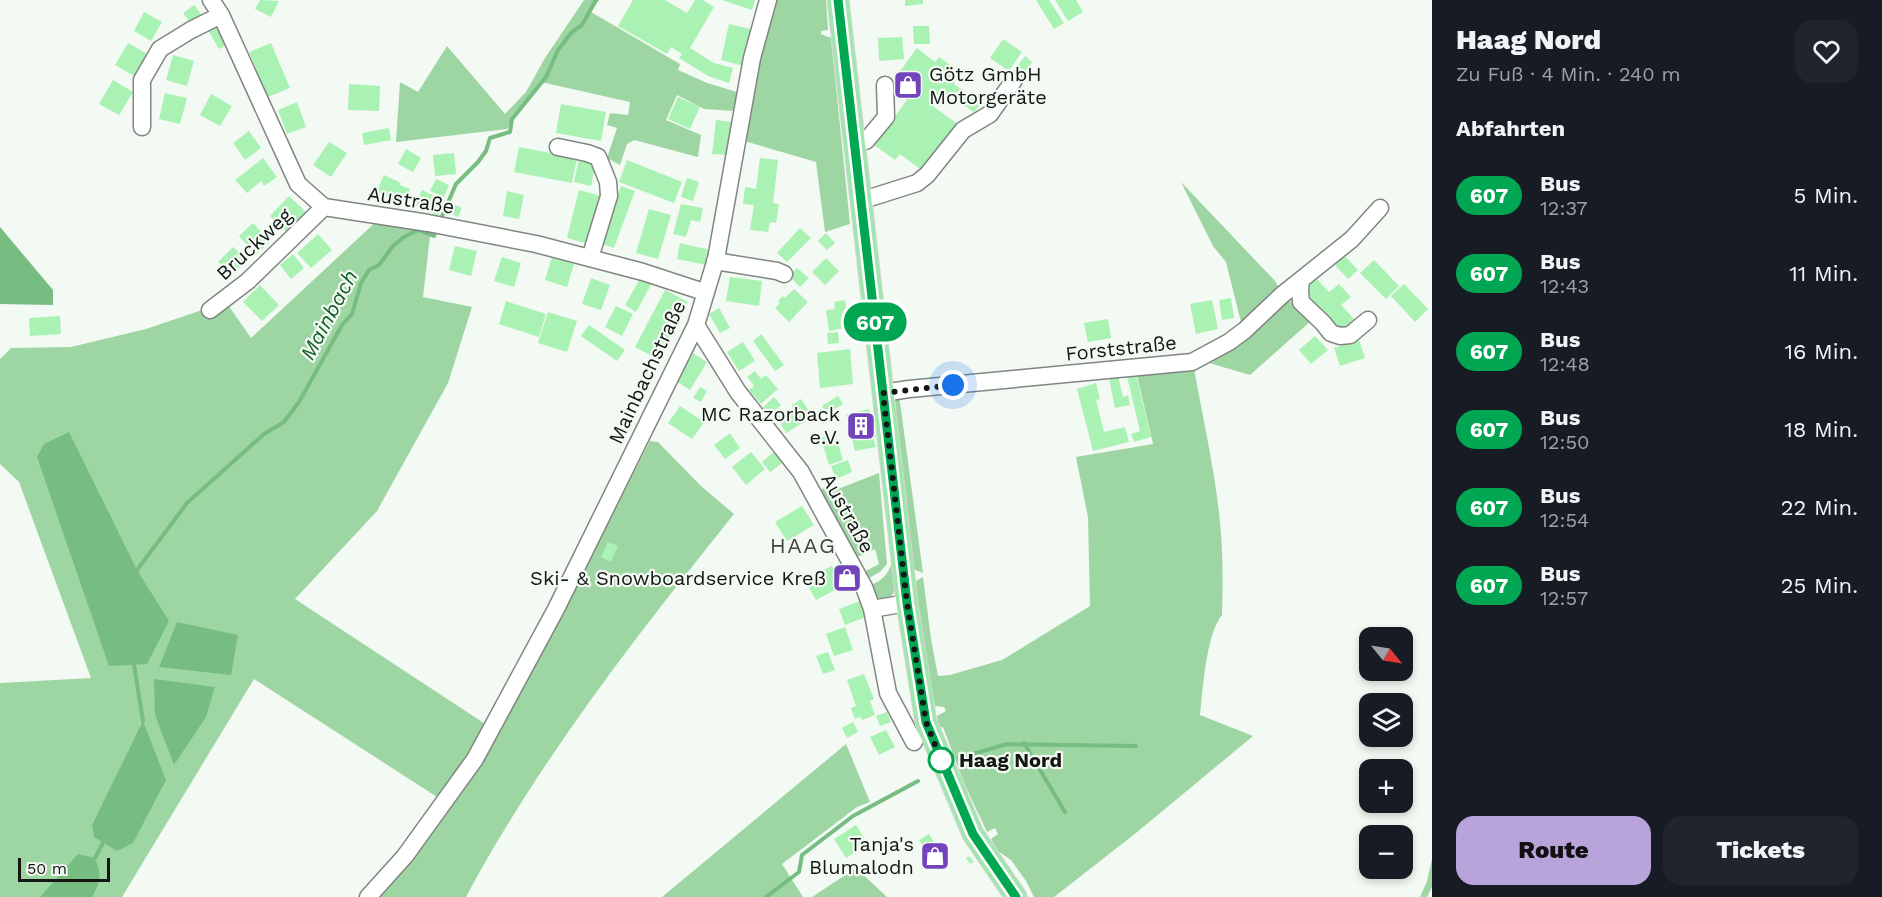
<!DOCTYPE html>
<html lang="de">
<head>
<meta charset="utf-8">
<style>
	:root { --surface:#171b24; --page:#20242c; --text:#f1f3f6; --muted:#9ea1a6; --accent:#b8a4db }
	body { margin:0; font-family:"Work Sans",sans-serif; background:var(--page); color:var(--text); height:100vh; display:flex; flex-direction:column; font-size:22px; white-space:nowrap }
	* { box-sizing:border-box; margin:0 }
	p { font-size:20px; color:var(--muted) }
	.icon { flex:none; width:33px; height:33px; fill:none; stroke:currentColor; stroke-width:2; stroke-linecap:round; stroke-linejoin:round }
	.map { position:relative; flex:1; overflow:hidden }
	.drawer { display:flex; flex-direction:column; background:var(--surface); width:450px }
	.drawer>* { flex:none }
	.badge { padding:0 12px; border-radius:20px; font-size:21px; line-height:39px }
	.needle { width:39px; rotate:120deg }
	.fabs { position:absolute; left:1359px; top:627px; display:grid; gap:12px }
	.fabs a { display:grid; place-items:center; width:54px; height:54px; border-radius:12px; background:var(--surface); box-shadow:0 3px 9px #0003; font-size:30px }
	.scale { position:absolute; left:18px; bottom:15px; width:92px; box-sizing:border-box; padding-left:6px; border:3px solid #141614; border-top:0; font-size:16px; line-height:21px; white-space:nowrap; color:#141614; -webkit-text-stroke:4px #f3f9f3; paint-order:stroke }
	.you { position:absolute; width:30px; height:30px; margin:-15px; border:4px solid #fff; border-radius:50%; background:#1a73e8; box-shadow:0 0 0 9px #1a73e833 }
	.map>.badge { position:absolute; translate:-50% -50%; box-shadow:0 0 0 3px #fff }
	h2 { padding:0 24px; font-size:22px; line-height:54px }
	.round { display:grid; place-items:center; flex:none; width:63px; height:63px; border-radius:18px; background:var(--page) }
	.headline { display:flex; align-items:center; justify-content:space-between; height:102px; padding:0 24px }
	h1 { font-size:28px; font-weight:800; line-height:45px }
	.action { display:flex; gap:12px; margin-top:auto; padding:12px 24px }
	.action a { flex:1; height:69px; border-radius:18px; background:var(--accent); color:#111; font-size:24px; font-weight:800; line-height:69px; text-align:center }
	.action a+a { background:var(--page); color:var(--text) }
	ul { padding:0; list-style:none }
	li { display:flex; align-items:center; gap:18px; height:78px; padding:0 24px }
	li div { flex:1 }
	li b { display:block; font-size:22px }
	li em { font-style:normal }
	li .badge { min-width:66px; font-weight:700; text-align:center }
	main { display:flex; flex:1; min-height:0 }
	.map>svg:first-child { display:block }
</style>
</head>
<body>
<main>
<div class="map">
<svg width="1432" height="897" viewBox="0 0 1432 897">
	<rect width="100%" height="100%" fill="#f3f9f3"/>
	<path fill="#9dd6a3" d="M584 0H599L591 12 680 64 678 70 707 83 737 92 734 111 704 109 677 95 666 120 701 135 698 157 634 140 627 144 620 165 607 158 617 128 607 125 610 113 628 115 630 102 541 82 507 129 396 142 400 82 418 92 447 46 505 114 526 92 545 58Z
		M774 0H826L828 30 821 31V34L831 38 850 224 825 232 816 162 741 140 750 94Z
		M1181 182 1275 281 1283 295 1312 320 1250 375 1209 363 1206 359 1244 334 1226 262 1213 246Z
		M379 219 431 228 423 297 472 307 448 383 377 511 295 599 496 731 541 655 650 441 658 442 701 486 734 514C637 635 540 759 466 897H371L448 804 254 679 122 897H0V683L91 678 19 482 0 464V359L11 348 71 347 146 329 226 302 251 338Z
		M1194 368C1203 419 1215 471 1220 522 1223 553 1223 584 1222 615 1206 634 1203 689 1200 715L1253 736 1136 833 1054 897H1034L1026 881 1011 860 998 851 991 839 998 834 995 828 987 832 964 783 943 727 939 728 937 716 946 711 944 707 935 706 921 634 914 582 923 577 931 639 938 676 950 675 1002 660 1090 606 1088 517 1076 457 1153 444 1136 371Z
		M894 392 899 395 923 573 913 569 893 413 896 406Z
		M879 473 887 564 880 572 865 580 862 573 879 564 875 549 855 558 817 491 827 487 833 491Z
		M892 563C894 577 902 606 876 597L871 585C883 580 887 575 892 563Z
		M846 744 870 802 857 807 782 864 803 897H662Z
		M1432 859V887L1427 897H1420L1427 881Z
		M856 868 887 897H812Z"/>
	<path fill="#77bd81" d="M0 227 53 290V305L0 304Z
		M69 432 137 570 169 621 147 664 109 666 37 457 44 444Z
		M177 622 238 635 231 675 159 667Z
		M154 679 215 687 206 717 174 765 155 715Z
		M143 721 166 780 133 843 117 851 94 837 92 825Z
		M78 854 95 858C102 876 101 880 92 897H40Z"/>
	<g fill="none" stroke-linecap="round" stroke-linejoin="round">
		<path stroke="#77bd81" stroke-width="4" d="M440 221 456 184 478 162 486 151 490 138 510 132 512 119 546 77 558 50 572 32 582 25 596 0
			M137 570 187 503 264 434 284 422 299 402 342 325 352 314 361 283 369 270 379 265 393 246 404 237 418 230 434 236 437 228
			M134 665 143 721
			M1024 743 1065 812
			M959 758 1007 744 1136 746
			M95 858 103 843
			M766 897 799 872 802 855 853 816 918 781"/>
	</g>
	<path fill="#aaf2b3" d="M260 0 279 1 271 17 255 9Z
		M633 0H665L687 13 695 0H703L714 7 690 48 714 63 733 68 729 83 708 76 679 58 682 54 671 47 667 54 618 26Z
		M722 0H755L752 10Z
		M905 0H923V4L905 6Z
		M1036 0H1049L1064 23 1054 29Z
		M1055 0H1076L1083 12 1068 21Z
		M194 5 203 17 192 25 183 13Z
		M144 12 162 22 151 41 134 31Z
		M218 24 229 44 219 49 208 30Z
		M729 24 751 29 743 66 721 60Z
		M913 26H929L930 44H914Z
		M902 37 904 59 879 61 878 38Z
		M1003 39 1022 52 1009 71 990 58Z
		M128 43 147 54 134 76 115 65Z
		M271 43 290 88 268 97 249 52Z
		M917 48 935 62 939 57 957 70 951 78 955 82 954 84 981 103 974 112 947 93 946 95 944 93 934 107 959 125 924 172 900 154 895 160 874 145 907 100 895 92 898 74Z
		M173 55 194 61 187 86 166 80Z
		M1025 56 1032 62 1023 75 1015 69Z
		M113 80 133 92 119 115 99 104Z
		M349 84 380 86 379 111 348 110Z
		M165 93 187 98 180 124 159 119Z
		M211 94 232 106 220 126 200 115Z
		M678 97 700 107 690 129 668 119Z
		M297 102 306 127 287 134 278 110Z
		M561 104 606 112 601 141 556 133Z
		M716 120 731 122 728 155 712 154Z
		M389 128 391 140 364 145 362 133Z
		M249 131 261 148 245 160 233 143Z
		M329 142 347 153 331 177 313 165Z
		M519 147 577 158 572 183 514 172Z
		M406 149 421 158 413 172 398 164Z
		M454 153 456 174 435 176 433 155Z
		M263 158 277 177 264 186 261 181 247 193 235 180Z
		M579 158 596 161 591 186 574 182Z
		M760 158 778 160 773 203 779 204 776 223 770 222 768 232 750 230 754 205 743 204 745 187 756 189Z
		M627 160 682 182 674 203 619 182Z
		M384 175 401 183 400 185 410 189 405 202 394 197 393 200 376 193Z
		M687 178 699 182 693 201 681 197Z
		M436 179 449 185 444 197 430 191Z
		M621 186 635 191 614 248 600 243Z
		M422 190 445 201 438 216 415 205Z
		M579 190 601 196 589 244 567 238Z
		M507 191 524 195 519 219 503 216Z
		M289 196 306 212 287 232 270 216Z
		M451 203 462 208 458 217 447 212Z
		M681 204 703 208 700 222 691 220 686 237 673 234Z
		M649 209 671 215 658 259 636 253Z
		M253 223 270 242 256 255 239 236Z
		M800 228 811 238 787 262 777 253Z
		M826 233 835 243 827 250 818 241Z
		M318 234 332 250 311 268 297 253Z
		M680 243 710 250 707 265 677 259Z
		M455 246 477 251 471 276 449 270Z
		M233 247 247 260 231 276 218 262Z
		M293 254 304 268 291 279 280 265Z
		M1343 254 1358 270 1348 279 1334 264Z
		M502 257 521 263 514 287 494 281Z
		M552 257 574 264 567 287 545 280Z
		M826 258 839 271 825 285 812 272Z
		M1374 260 1399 286 1386 299 1360 273Z
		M797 268 809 278 800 287 789 276Z
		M641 277 652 283 636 312 625 305Z
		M730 277 762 281 759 306 726 301Z
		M591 278 610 285 601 310 582 304Z
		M1317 279 1329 292 1339 284 1351 297 1341 305 1354 319 1341 331 1303 291Z
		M1404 284 1428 309 1415 322 1391 296Z
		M260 285 279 305 262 321 243 302Z
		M794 289 808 302 789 322 775 308 780 303 778 301 783 296 785 298Z
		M665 290 688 302 658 359 635 347Z
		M1231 298 1234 318 1222 320 1219 300Z
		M845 300 849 327 829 331 826 310 835 309 834 302Z
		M1212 300 1218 329 1196 334 1190 304Z
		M506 301 546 314 539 337 499 324Z
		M616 306 633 314 622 336 605 327Z
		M719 308 730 328 720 333 709 314Z
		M548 312 577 321 567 352 538 343Z
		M60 316 61 334 30 336 29 318Z
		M1108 319 1111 338 1088 342 1084 323Z
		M589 325 625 350 617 361 581 336Z
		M838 332 839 343 828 344 827 333Z
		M761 334 784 365 775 371 753 341Z
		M1315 336 1328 350 1311 364 1299 350Z
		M1359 340 1365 358 1340 366 1334 348Z
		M743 342 755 361 739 371 727 352Z
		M850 349 853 384 820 388 817 353Z
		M693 353 707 362 690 390 676 381Z
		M755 371 761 379 766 375 778 389 761 404 749 390 754 386 747 377Z
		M1136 374 1151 437 1134 442 1131 434 1140 431 1127 376Z
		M1118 376 1123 397 1128 395 1130 405 1115 408 1109 378Z
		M1096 383 1100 399 1096 400 1104 432 1125 427 1129 442 1093 451 1077 389Z
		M700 387 707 391 701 402 693 398Z
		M838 396 843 404 827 414 822 406Z
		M774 397 781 405 765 419 759 411Z
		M801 399 813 417 786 433 777 417 793 408 792 405Z
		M680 406 704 422 692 439 668 423Z
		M869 409 876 437 873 438 876 447 855 451 846 415Z
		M730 433 740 448 725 459 714 445Z
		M835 434 843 460 829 465 821 438Z
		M751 452 765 469 746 485 732 467Z
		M774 452 782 463 770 472 762 462Z
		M848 460 852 472 836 479 831 466Z
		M802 506 814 525 787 541 775 522Z
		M608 542 618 546 611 562 601 557Z
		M832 566 844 585 816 600 804 579Z
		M851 572 855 581 844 585 840 577Z
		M860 601 866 617 845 625 839 609Z
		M845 627 853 650 834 656 826 634Z
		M828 652 835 670 823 674 816 656Z
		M864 674 874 699 870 701 875 715 862 720 860 717 855 719 851 708 856 706 847 680Z
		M887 712 891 722 880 726 876 716Z
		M853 722 858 732 847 738 842 728Z
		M886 730 895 747 879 755 870 737Z
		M856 825 868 844 846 858 834 839Z
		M929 834 944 859 935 865 919 840Z
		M969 856 974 862 970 864 966 858Z"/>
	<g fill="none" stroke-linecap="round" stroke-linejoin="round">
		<g stroke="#808681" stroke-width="19">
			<path id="minor" d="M211 0 221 15 298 184 324 207 428 223 536 244 643 272 704 292
				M142 127V80L160 49 191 30 221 15
				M853 142 866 141 886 117 885 85
				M558 147 587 153 598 157 608 182 609 196 590 258
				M860 201 917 183 927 175 963 130 990 114 1014 80
				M715 261 777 271 784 274
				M1301 280 1300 291 1301 302 1323 323 1331 333 1340 336 1350 335 1368 320
				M210 310 248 281 324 207
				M696 325 738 392 801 472 864 587 872 609 888 693 914 742
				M883 393 909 389 1192 362 1229 342 1245 330 1282 295 1352 239 1380 208
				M872 609 907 603
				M368 897 405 856 475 759 556 609 696 325 716 259 752 58 768 0"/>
		</g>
		<g stroke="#d5d5d5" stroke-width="23">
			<path id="major" d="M838 0 907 603 926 722 973 834 1016 897"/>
		</g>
		<use href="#minor" stroke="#fff" stroke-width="16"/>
		<use href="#major" stroke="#a0e6ad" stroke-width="21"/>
	</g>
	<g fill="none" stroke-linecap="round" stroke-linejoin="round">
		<g stroke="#fff" stroke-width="14">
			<path id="line" d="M838 0 907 603 926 722 973 834 1016 897"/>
		</g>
		<use href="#line" stroke="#00a651" stroke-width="9"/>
		<path stroke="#141614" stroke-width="6" stroke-dasharray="0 10.8" d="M941 760 942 762 926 722 907 603 883 393 953 385"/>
	</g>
	<defs>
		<g id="shop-square" transform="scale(1.5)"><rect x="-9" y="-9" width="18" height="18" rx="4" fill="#7243bb" stroke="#f3f9f3"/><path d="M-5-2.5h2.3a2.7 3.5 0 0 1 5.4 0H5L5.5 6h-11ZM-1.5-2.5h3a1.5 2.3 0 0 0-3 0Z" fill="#fff"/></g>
		<g id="building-square" transform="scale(1.5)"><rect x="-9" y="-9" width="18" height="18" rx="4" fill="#7243bb" stroke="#f3f9f3"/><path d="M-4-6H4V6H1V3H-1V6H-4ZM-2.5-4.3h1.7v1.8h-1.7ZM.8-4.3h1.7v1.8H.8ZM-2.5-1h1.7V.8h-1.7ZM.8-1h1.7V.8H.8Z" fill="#fff"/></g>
	</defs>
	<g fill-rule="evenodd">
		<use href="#shop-square" x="908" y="85"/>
		<use href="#building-square" x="861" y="426"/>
		<use href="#shop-square" x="847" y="578"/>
		<use href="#shop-square" x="935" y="856"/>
	</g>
	<circle fill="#fff" stroke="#00a651" stroke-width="3" cx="941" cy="760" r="12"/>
	<g text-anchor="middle" stroke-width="4.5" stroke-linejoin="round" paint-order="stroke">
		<g font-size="20" fill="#141614" stroke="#f3f9f3" text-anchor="end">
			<text x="929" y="81" text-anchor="start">Götz GmbH<tspan x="929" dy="23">Motorgeräte</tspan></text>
			<text x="840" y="421">MC Razorback<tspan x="840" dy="23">e.V.</tspan></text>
			<text x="826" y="585">Ski- &amp; Snowboardservice Kreß</text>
			<text x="914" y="851">Tanja's<tspan x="914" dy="23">Blumalodn</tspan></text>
		</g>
		<g font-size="20" fill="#141614" stroke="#f3f9f3">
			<text transform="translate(411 200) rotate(9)" y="7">Austraße</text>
			<text transform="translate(254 244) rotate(-43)" y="7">Bruckweg</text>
			<text transform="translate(1121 348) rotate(-6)" y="7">Forststraße</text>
			<text transform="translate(647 372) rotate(-65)" y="7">Mainbachstraße</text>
			<text transform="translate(848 513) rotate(61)" y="7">Austraße</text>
		</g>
		<g font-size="20" font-weight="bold" fill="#141614" stroke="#f3f9f3" text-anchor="start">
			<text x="959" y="767">Haag Nord</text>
		</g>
		<g font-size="21" font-style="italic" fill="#145f28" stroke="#f3f9f3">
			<text transform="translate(329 315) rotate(-62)" y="7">Mainbach</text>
		</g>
		<g font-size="22" letter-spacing="1.5" fill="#444844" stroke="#f3f9f3">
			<text x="803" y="553">HAAG</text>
		</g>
	</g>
</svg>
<div class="fabs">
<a><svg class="needle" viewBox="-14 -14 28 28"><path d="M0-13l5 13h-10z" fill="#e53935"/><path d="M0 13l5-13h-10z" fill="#9ea1a6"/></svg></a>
<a><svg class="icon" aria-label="layers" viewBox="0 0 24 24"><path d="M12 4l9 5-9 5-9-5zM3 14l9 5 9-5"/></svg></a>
<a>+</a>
<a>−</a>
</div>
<div class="scale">50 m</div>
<div class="you" style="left:953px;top:385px"></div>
<b class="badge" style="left:875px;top:322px;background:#00a651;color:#fff">607</b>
</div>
<section class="drawer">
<div class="headline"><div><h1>Haag Nord</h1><p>Zu Fuß · 4 Min. · 240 m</p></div><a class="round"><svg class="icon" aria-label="heart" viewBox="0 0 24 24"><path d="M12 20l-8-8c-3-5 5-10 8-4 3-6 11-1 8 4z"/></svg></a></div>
<h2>Abfahrten</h2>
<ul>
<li><span class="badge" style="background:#00a651;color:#fff">607</span><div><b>Bus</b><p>12:37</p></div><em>5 Min.</em></li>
<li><span class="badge" style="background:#00a651;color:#fff">607</span><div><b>Bus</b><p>12:43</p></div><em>11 Min.</em></li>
<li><span class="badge" style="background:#00a651;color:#fff">607</span><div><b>Bus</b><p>12:48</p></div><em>16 Min.</em></li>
<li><span class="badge" style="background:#00a651;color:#fff">607</span><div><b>Bus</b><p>12:50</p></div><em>18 Min.</em></li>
<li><span class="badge" style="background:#00a651;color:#fff">607</span><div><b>Bus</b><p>12:54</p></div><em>22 Min.</em></li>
<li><span class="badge" style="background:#00a651;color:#fff">607</span><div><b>Bus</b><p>12:57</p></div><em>25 Min.</em></li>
</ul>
<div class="action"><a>Route</a><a>Tickets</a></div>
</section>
</main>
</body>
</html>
